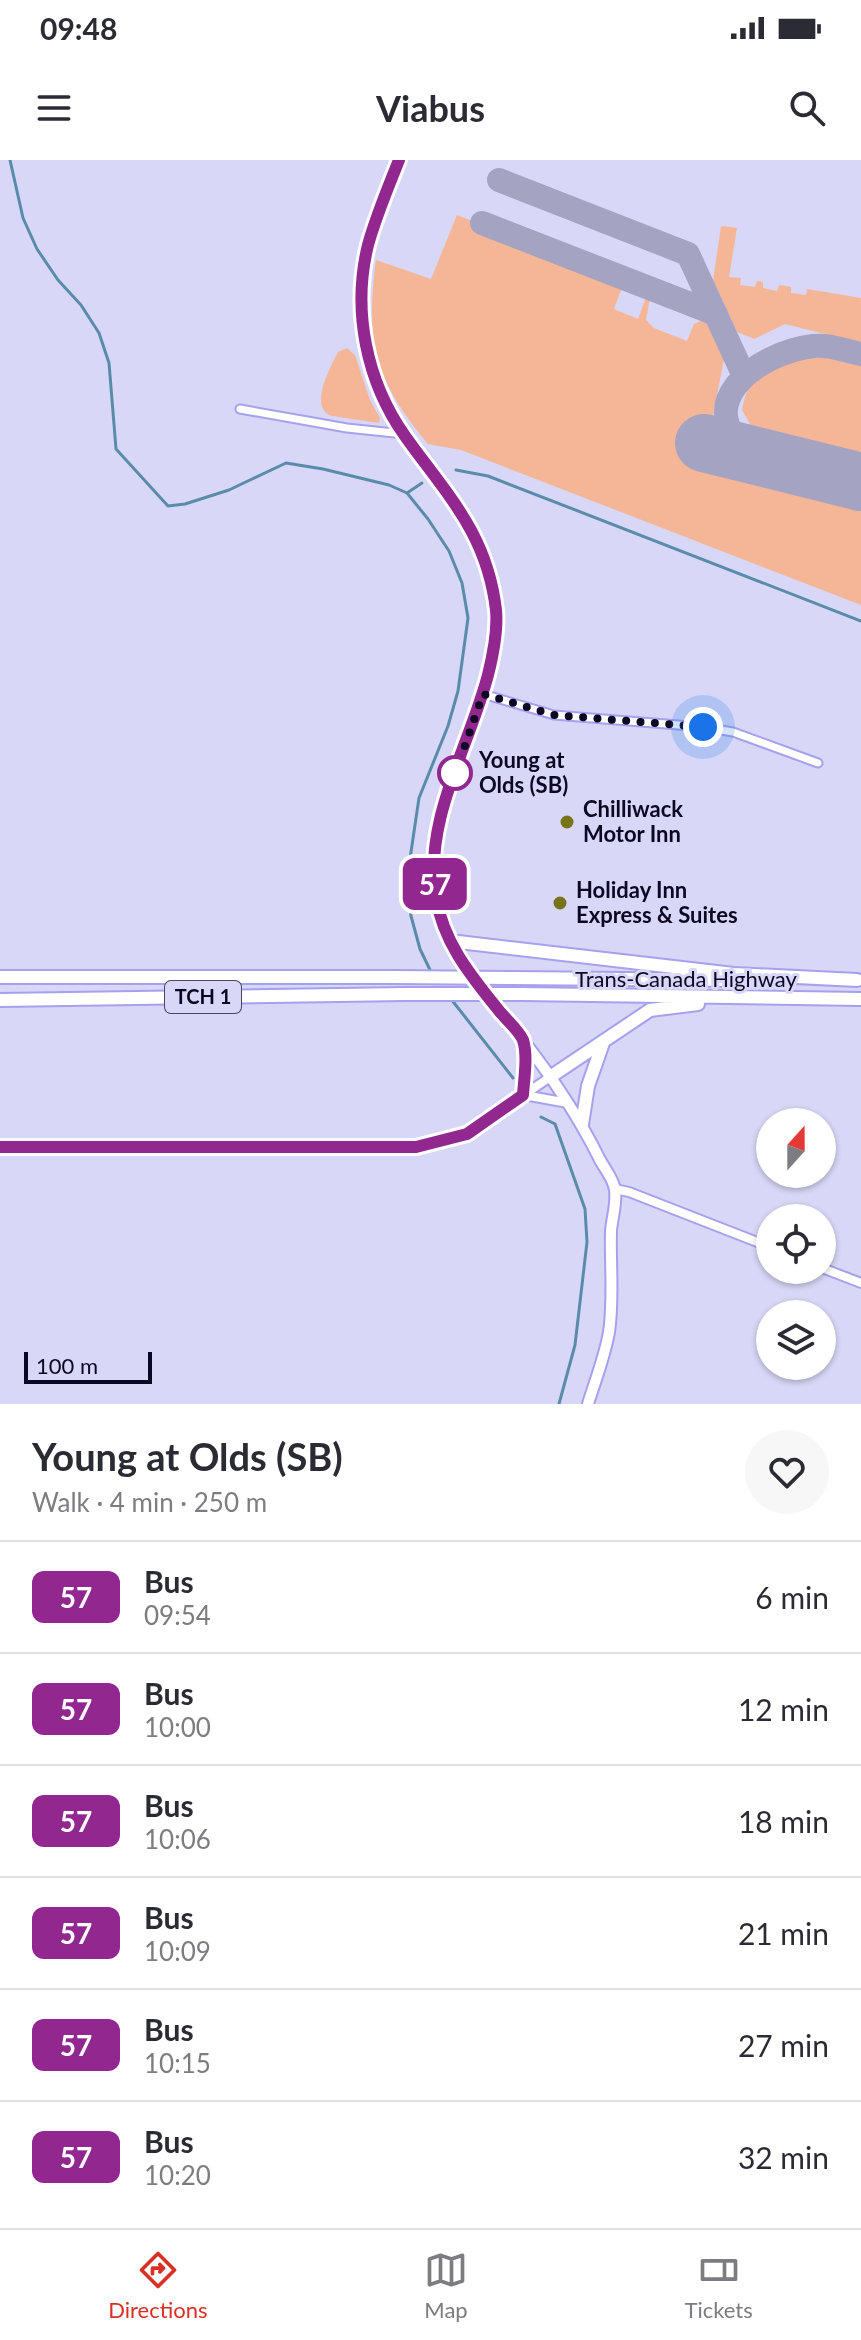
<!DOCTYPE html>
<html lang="en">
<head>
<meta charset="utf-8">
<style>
	:root { --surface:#fff; --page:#f7f7f7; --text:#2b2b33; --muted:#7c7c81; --line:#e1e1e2; --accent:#d93025 }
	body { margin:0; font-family:Lato,sans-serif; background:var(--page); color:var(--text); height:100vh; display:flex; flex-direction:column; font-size:30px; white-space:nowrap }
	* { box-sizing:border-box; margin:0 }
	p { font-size:26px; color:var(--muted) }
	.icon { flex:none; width:44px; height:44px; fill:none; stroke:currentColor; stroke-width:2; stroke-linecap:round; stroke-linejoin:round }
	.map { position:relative; height:1244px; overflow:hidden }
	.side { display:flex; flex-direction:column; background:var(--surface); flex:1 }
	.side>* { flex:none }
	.badge { padding:0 16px; border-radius:12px; font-size:28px; line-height:52px }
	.needle { width:52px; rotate:21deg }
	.controls { position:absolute; left:756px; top:948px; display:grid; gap:16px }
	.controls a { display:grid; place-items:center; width:80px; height:80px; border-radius:50%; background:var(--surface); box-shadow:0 2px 6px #0004; font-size:40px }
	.scale { position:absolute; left:24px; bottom:20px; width:128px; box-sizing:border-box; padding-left:8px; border:4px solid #0c0722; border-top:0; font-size:22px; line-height:28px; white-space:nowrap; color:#0c0722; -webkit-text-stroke:6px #d8d7f7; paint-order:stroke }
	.you { position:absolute; width:40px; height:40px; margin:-20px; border:6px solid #fff; border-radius:50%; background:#1a73e8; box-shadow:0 0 0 12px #1a73e833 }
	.map>.badge { position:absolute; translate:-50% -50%; box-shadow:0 0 0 4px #fff }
	.round { display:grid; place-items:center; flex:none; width:84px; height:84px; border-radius:42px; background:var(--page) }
	.headline { display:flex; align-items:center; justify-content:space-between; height:136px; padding:0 32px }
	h1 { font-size:38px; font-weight:700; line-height:60px }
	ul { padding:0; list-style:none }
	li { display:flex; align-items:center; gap:24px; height:112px; padding:0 32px; border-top:2px solid var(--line) }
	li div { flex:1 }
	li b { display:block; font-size:30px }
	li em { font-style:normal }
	li .badge { min-width:88px; font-weight:700; text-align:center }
	.status { display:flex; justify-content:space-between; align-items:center; height:56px; padding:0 40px; background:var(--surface); direction:ltr }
	.status svg { height:22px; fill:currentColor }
	header { display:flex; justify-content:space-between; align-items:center; height:104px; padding:0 32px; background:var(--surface); font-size:36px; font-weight:700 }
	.menu { display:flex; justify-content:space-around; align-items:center; height:112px; border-top:2px solid var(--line); background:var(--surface); font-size:22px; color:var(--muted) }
	.menu a { display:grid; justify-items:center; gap:4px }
	.menu .selected { color:var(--accent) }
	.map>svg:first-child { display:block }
</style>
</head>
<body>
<div class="status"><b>09:48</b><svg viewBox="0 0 49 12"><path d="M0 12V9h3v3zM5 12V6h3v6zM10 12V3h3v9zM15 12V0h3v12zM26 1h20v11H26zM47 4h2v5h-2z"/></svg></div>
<header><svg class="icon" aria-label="menu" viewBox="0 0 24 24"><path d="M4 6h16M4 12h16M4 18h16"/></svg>Viabus<svg class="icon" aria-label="search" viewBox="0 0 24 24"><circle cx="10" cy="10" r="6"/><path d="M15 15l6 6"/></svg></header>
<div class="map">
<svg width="861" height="1244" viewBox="0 0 861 1244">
	<rect width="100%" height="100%" fill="#d8d7f7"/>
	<path fill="#f5b698" d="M457 55 624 122 614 149 638 159 648 132 651 133 646 160 654 168 687 181 694 164 707 158 725 194 713 255 700 295 861 335V445L461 290 428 284C375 220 365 183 376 100L431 119Z
		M723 66 737 68 729 117 741 118 740 125 755 127 757 121 763 122V128L777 131 779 125 791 127V133L806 135 807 129 861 138V183L785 164 754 179 737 172 713 120 721 67Z
		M347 188 355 195 370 240 380 258 379 263 332 256C308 248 330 208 338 192Z
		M820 193 861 202V305L759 280 742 250C744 241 745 233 751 226 761 213 803 197 820 193Z"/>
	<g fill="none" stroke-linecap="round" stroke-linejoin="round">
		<path stroke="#5a8caa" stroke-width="3" d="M10 0 23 58 37 89 58 120 81 145 99 173 109 203 116 289 168 346 185 344 229 330 286 303 323 309 389 325 407 333 428 359 449 391 462 423 468 458 458 531 448 566 419 638 407 719 411 756 420 789 432 814
			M456 310 488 316 861 461
			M407 333 422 323
			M451 839 513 918
			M541 957 555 964 585 1049 587 1082 575 1185 559 1244"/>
		<path stroke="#a5a3c2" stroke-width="24" d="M499 20 688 94 744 216
			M482 63 716 154
			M755 296C685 247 756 193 813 186 829 184 845 191 861 194"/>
		<path stroke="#a5a3c2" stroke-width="58" d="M704 283 861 322"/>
		<g stroke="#a7a0ed" stroke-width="11">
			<path id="minor" d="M240 249 347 268 404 274
				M483 534 554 555 703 567 733 572 818 603"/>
		</g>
		<g stroke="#a7a0ed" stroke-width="12">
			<path id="tertiary" d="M523 880V935
				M524 935 568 943
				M0 987H416L467 974 550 917
				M615 1029 629 1032 770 1087
				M822 1108 861 1123"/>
		</g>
		<g stroke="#a7a0ed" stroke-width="14">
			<path id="secondary" d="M399 0C388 29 373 59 367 89 355 155 366 221 406 276 448 336 484 371 496 448 499 469 493 494 488 515 467 593 416 675 440 757 454 803 490 839 519 875 550 914 578 955 600 1000 605 1009 614 1020 615 1030 617 1043 612 1058 611 1071 610 1105 614 1139 609 1172 605 1196 595 1221 588 1244"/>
		</g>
		<g stroke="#a7a0ed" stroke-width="16">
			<path id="motorway" d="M450 781 734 814 857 820
				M0 817H394
				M512 818 733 820
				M522 834 861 839
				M0 840 405 834
				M550 917 650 850 698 844
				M582 964 588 926 603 883"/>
		</g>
		<use href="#minor" stroke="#fff" stroke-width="7"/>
		<use href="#tertiary" stroke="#fff" stroke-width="8"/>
		<use href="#secondary" stroke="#fff" stroke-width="10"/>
		<use href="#motorway" stroke="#fff" stroke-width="12"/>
		<g stroke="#a7a0ed" stroke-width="16" stroke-linecap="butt">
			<path id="motorway-bridge" d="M394 817 512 818
				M405 834H522"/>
		</g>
		<use href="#motorway-bridge" stroke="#fff" stroke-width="12"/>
	</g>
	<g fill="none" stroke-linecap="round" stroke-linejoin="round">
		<g stroke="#fff" stroke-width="18">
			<path id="line" d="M0 987H416L467 974 523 935C524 919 528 896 523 880 519 871 507 860 500 852 472 817 443 783 436 737 423 661 469 587 488 515 493 495 498 471 496 450 487 373 447 335 405 276 366 221 352 150 368 85 376 56 388 28 399 0"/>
		</g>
		<use href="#line" stroke="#91278f" stroke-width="12"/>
		<path stroke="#0c0722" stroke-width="8" stroke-dasharray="0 14.4" d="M455 613 453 620 483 534 554 555 703 567"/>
	</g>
	<circle fill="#fff" stroke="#91278f" stroke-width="4" cx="455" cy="613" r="16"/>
	<g fill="#777418" stroke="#d8d7f7" stroke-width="3">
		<circle cx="567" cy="662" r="8"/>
		<circle cx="560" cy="743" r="8"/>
	</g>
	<g text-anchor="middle" stroke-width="6" stroke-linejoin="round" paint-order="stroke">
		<rect fill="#d8d7f7" stroke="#494562" stroke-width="2" x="165" y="821" width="76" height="32" rx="6"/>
		<g font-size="20" font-weight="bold" fill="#0c0722">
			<text x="203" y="844">TCH 1</text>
		</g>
		<g font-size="22" font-weight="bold" fill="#0c0722" stroke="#d8d7f7" text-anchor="start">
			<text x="479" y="608">Young at<tspan x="479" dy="25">Olds (SB)</tspan></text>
		</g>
		<g font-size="22" font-weight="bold" fill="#0c0722" stroke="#d8d7f7" text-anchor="start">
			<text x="583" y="657">Chilliwack<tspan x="583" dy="25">Motor Inn</tspan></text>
			<text x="576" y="738">Holiday Inn<tspan x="576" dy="25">Express &amp; Suites</tspan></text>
		</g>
		<g font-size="22" fill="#0c0722" stroke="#d8d7f7">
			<text x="686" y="827">Trans-Canada Highway</text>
		</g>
	</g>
</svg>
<div class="controls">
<a><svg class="needle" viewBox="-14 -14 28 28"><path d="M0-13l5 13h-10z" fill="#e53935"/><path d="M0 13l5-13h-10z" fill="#7c7c81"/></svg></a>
<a><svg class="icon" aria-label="locate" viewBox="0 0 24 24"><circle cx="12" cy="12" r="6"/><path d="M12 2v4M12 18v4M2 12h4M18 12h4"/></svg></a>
<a><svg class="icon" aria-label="layers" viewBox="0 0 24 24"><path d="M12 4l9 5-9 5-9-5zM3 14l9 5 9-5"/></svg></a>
</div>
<div class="scale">100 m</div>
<div class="you" style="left:703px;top:567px"></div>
<b class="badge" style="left:435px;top:724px;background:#91278f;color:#fff">57</b>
</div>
<section class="side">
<div class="headline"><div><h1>Young at Olds (SB)</h1><p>Walk · 4 min · 250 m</p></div><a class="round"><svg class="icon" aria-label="heart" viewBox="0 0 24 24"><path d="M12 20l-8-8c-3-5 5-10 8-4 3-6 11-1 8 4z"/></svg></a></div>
<ul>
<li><span class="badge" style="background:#91278f;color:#fff">57</span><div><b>Bus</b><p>09:54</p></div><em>6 min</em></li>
<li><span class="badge" style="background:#91278f;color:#fff">57</span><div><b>Bus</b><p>10:00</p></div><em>12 min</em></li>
<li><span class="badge" style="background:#91278f;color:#fff">57</span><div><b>Bus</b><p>10:06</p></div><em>18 min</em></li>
<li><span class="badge" style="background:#91278f;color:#fff">57</span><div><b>Bus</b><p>10:09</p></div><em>21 min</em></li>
<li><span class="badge" style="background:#91278f;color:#fff">57</span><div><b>Bus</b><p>10:15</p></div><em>27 min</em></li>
<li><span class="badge" style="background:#91278f;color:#fff">57</span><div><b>Bus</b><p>10:20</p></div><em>32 min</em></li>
</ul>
</section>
<nav class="menu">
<a class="selected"><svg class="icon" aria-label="directions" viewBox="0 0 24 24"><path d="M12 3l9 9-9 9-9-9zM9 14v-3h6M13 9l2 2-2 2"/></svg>Directions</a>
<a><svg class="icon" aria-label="map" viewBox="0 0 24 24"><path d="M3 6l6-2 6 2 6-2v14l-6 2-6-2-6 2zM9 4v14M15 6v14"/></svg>Map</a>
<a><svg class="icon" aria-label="tickets" viewBox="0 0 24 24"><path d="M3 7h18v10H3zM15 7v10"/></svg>Tickets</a>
</nav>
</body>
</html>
